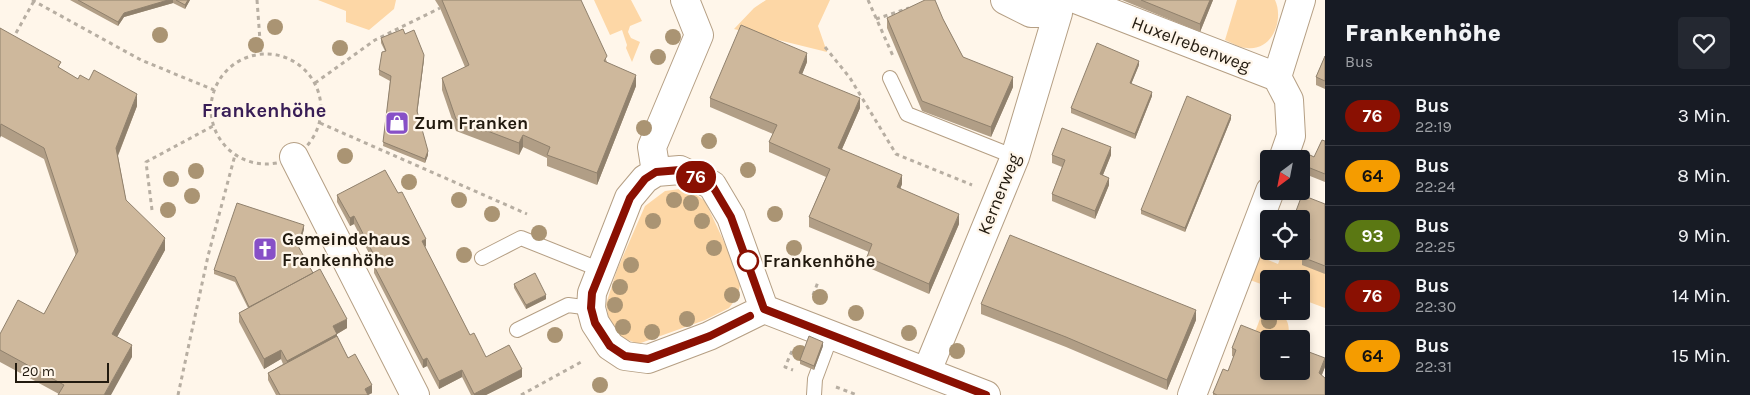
<!DOCTYPE html>
<html lang="de">
<head>
<meta charset="utf-8">
<style>
	:root { --surface:#171b24; --page:#242831; --text:#f1f3f6; --muted:#9ea1a6; --line:#363941 }
	body { margin:0; font-family:Karla,sans-serif; background:var(--page); color:var(--text); height:100vh; display:flex; flex-direction:column; font-size:19px; white-space:nowrap }
	* { box-sizing:border-box; margin:0 }
	p { font-size:16px; color:var(--muted) }
	.icon { flex:none; width:28px; height:28px; fill:none; stroke:currentColor; stroke-width:2; stroke-linecap:round; stroke-linejoin:round }
	.map { position:relative; flex:1; overflow:hidden }
	.sheet { display:flex; flex-direction:column; background:var(--surface); width:425px }
	.sheet>* { flex:none }
	.badge { padding:0 10px; border-radius:16px; font-size:18px; line-height:32px }
	.needle { width:32px; rotate:212deg }
	.fabs { position:absolute; left:1260px; top:150px; display:grid; gap:10px }
	.fabs a { display:grid; place-items:center; width:50px; height:50px; border-radius:5px; background:var(--surface); box-shadow:0 2px 8px #0003; font-size:25px }
	.scale { position:absolute; left:15px; bottom:12px; width:94px; box-sizing:border-box; padding-left:5px; border:2px solid #221a0f; border-top:0; font-size:14px; line-height:18px; white-space:nowrap; color:#221a0f; -webkit-text-stroke:4px #fff6ea; paint-order:stroke }
	.map>.badge { position:absolute; translate:-50% -50%; box-shadow:0 0 0 2px #fff }
	.round { display:grid; place-items:center; flex:none; width:52px; height:52px; border-radius:5px; background:var(--page) }
	.summary { display:flex; align-items:center; justify-content:space-between; height:85px; padding:0 20px }
	h1 { font-size:24px; font-weight:800; line-height:38px }
	ul { padding:0; list-style:none }
	li { display:flex; align-items:center; gap:15px; height:60px; padding:0 20px; border-top:1px solid var(--line) }
	li div { flex:1 }
	li b { display:block; font-size:19px }
	li em { font-style:normal }
	li .badge { min-width:55px; font-weight:700; text-align:center }
	main { display:flex; flex:1; min-height:0 }
	.map>svg:first-child { display:block }
</style>
</head>
<body>
<main>
<div class="map">
<svg width="1325" height="395" viewBox="0 0 1325 395">
	<rect width="100%" height="100%" fill="#fff6ea"/>
	<path fill="#fdd7a6" d="M318 0H396L394 9 369 30 346 22V11Z
		M594 0H631L642 21 630 26 628 32 631 38 640 42 632 62 626 48 627 45 622 30 610 35Z
		M766 0H830L818 26 827 52 734 29 754 8Z
		M1237 0H1275C1284 19 1273 51 1247 48 1240 48 1232 43 1225 40Z
		M687 188 705 201 726 246 740 285 738 296 729 308 705 320 638 344 621 337 610 325 606 304 617 270 645 206 665 191Z
		M1301 243 1310 247 1325 274V308L1301 299V279H1269V287L1250 280 1258 256 1278 264 1283 251H1301Z
		M1265 306 1269 307V311H1279C1288 319 1291 327 1287 339L1253 337Z"/>
	<g fill="none" stroke-linecap="round" stroke-linejoin="round">
		<g stroke="#b59f84" stroke-width="16">
			<path id="lane" d="M890 78 907 114 1015 157
				M482 258 521 238 601 270
				M517 330 568 305 591 308
				M814 395 815 379 831 336"/>
		</g>
		<g stroke="#b59f84" stroke-width="30">
			<path id="street" d="M1005 0 1031 13H1058
				M1078 0 1277 77
				M294 157 415 395
				M1283 159 1291 136 1289 100 1277 77 1301 0
				M656 172 652 147 699 35 685 0
				M764 309 731 217 712 185 680 170 656 172 645 179 629 198 592 293 591 308 595 323 610 346 625 356 648 359 709 336 764 309 986 395
				M927 371 1015 157 1058 13 1059 0
				M1192 395 1270 191"/>
		</g>
		<path stroke="#b7aea2" stroke-width="3" stroke-dasharray="4 4" stroke-linecap="butt" d="M32 0 141 60 214 90
			M257 0 261 54
			M868 0 893 56
			M876 19 909 8
			M16 33 34 1
			M825 47 850 78 896 154 972 185
			M211 109a55 55 0 1 1 110 0a55 55 0 1 1-110 0Z
			M315 83 375 40 440 8
			M320 123 527 214
			M152 210 146 162 213 126
			M813 295 818 282
			M792 351 785 367 793 370
			M836 387 857 395
			M178 395 208 256 235 155
			M521 395 583 361"/>
		<use href="#lane" stroke="#fff" stroke-width="14"/>
		<use href="#street" stroke="#fff" stroke-width="28"/>
	</g>
	<g fill="#aa9473">
		<circle cx="275" cy="27" r="8"/>
		<circle cx="160" cy="35" r="8"/>
		<circle cx="673" cy="37" r="8"/>
		<circle cx="256" cy="45" r="8"/>
		<circle cx="340" cy="48" r="8"/>
		<circle cx="658" cy="57" r="8"/>
		<circle cx="644" cy="128" r="8"/>
		<circle cx="709" cy="141" r="8"/>
		<circle cx="345" cy="156" r="8"/>
		<circle cx="748" cy="170" r="8"/>
		<circle cx="196" cy="171" r="8"/>
		<circle cx="171" cy="179" r="8"/>
		<circle cx="409" cy="182" r="8"/>
		<circle cx="192" cy="196" r="8"/>
		<circle cx="459" cy="200" r="8"/>
		<circle cx="674" cy="200" r="8"/>
		<circle cx="691" cy="203" r="8"/>
		<circle cx="168" cy="210" r="8"/>
		<circle cx="492" cy="214" r="8"/>
		<circle cx="775" cy="214" r="8"/>
		<circle cx="653" cy="221" r="8"/>
		<circle cx="702" cy="221" r="8"/>
		<circle cx="539" cy="233" r="8"/>
		<circle cx="714" cy="248" r="8"/>
		<circle cx="794" cy="248" r="8"/>
		<circle cx="464" cy="255" r="8"/>
		<circle cx="631" cy="265" r="8"/>
		<circle cx="620" cy="287" r="8"/>
		<circle cx="732" cy="295" r="8"/>
		<circle cx="820" cy="297" r="8"/>
		<circle cx="615" cy="305" r="8"/>
		<circle cx="856" cy="313" r="8"/>
		<circle cx="687" cy="319" r="8"/>
		<circle cx="1269" cy="321" r="8"/>
		<circle cx="623" cy="327" r="8"/>
		<circle cx="652" cy="332" r="8"/>
		<circle cx="909" cy="333" r="8"/>
		<circle cx="555" cy="335" r="8"/>
		<circle cx="957" cy="351" r="8"/>
		<circle cx="800" cy="353" r="8"/>
		<circle cx="600" cy="385" r="8"/>
	</g>
	<path fill="#b19e86" d="M70 0H190L185 9 173 3 124 17 118 26Z
		M435 0H581L607 62 636 86 597 185 547 166V158L523 147 519 155 456 131 442 90V78L465 67 440 8Z
		M1122 0H1213L1200 32Z
		M887 18 943 19 963 57 1013 87 991 137 922 111 887 28Z
		M0 28 61 69 78 79 137 106 118 156 126 200 165 250 117 337 132 357 59 394 0 362V334L44 314 76 256 44 159 1 136Z
		M405 34 424 59 417 112 428 155 425 163 383 146 390 81 379 75V70L385 51 381 43V38Z
		M1325 56V89L1316 85V77Z
		M807 62 802 74 860 108 842 149 902 184 900 189 959 224 929 294 867 267V257L869 252 809 227V217L826 177 769 152V142L773 134 710 107V98Z
		M1139 65 1131 84 1152 96 1135 139 1071 113V108Z
		M1231 119 1185 232 1141 214V210Z
		M1325 141V182L1305 174V166L1314 157Z
		M1052 155H1111L1103 175 1109 185 1095 219 1052 201V194L1062 167 1052 163Z
		M337 195 426 246 425 247 470 335 486 357 522 377 486 395H471L462 377 439 389 427 366 423 368 374 273V266L375 265 354 224 350 226 337 202Z
		M1325 204V274L1302 265V257L1307 246 1301 243V219Z
		M304 229 299 247 313 273 347 328 337 334V336L348 358 372 393 368 395H276L268 380V373L283 364 281 359 264 369 239 322V313L248 308 235 282 214 274V270Z
		M514 284 546 299 526 309 514 288Z
		M981 304 1196 320 1167 390 1066 347 981 314Z
		M823 346 814 370 800 364V360Z
		M1232 348 1325 358V367L1322 375 1325 395H1213V393L1228 371 1234 357 1232 356Z"/>
	<path fill="#90816d" d="M168 0H173V3L124 17 118 26V22L124 13Z
		M188 0H190L185 9V5Z
		M1210 0H1213L1200 32V24Z
		M807 53V62L799 82V73Z
		M424 55V59L417 115V111Z
		M1139 61V65L1130 87V83Z
		M636 75V86L597 185V173Z
		M1013 77V87L991 137V127Z
		M1152 92V96L1135 139V134Z
		M137 94V106L116 160V148Z
		M860 98V108L838 158V148Z
		M1231 115V119L1185 232V228Z
		M1 124V136L0 138V126Z
		M523 135V147L519 155V143Z
		M1111 147V155L1100 182V174Z
		M428 151V155L425 163V159Z
		M902 175V184L897 197V187Z
		M1109 178V185L1095 219V211Z
		M959 214V224L929 294V284Z
		M354 216V224L350 226V218Z
		M304 225V229L298 250V246Z
		M165 238V250L112 346V334Z
		M426 239V246L422 248V241Z
		M546 295V299L526 309V305Z
		M1196 310V320L1167 390V380Z
		M347 319V328L337 334V343L287 370V361L333 326Z
		M823 342V346L814 370V366Z
		M132 345V357L111 395H104Z
		M281 350V359L264 369V359Z
		M427 358V366L423 368V360Z
		M1325 359V367L1319 381V373Z
		M522 369V377L486 395H474V394Z
		M462 370V377L439 389V381Z
		M372 385V393L368 395 365 389Z"/>
	<path fill="#ceb89c" stroke="#90816d" d="M78 0H168L124 13 118 22Z
		M176 0H188L185 5Z
		M442 0H581L607 56 604 61 636 75 597 173 547 155 550 147 523 135 519 143 456 119 442 78 469 65Z
		M925 0H935L943 19 963 57 1013 77 991 127 922 101 887 18Z
		M1141 0H1210L1200 24Z
		M741 25 807 53 799 73 860 98 838 148 902 175 897 187 959 214 929 284 867 257 872 244 809 217 830 169 769 142 777 125 710 98Z
		M0 28 61 62 58 67 78 79 80 75 89 80 94 70 137 94 116 148 126 200 165 238 112 334 132 345 104 395H58L64 385 0 350V334L18 300 44 314 78 251 44 148 1 124 0 126Z
		M403 29 405 34 414 30 424 55 417 111 428 151 425 159 383 142 391 76 379 70 382 52 386 51 381 38Z
		M1097 43 1139 61 1130 83 1152 92 1135 134 1071 108Z
		M1325 56V81L1316 77Z
		M1187 96 1231 115 1185 228 1141 210Z
		M1062 128 1111 147 1100 174 1109 178 1095 211 1052 194 1065 160 1052 155Z
		M1322 140 1325 141V174L1305 166 1310 155 1314 157Z
		M385 170 398 193 402 192 426 239 422 241 470 335 474 333 486 357 509 345 522 369 474 394 462 370 439 381 427 358 423 360 374 266 378 263 354 216 350 218 337 195Z
		M1302 195 1325 204V266L1302 257 1310 239 1301 235V219H1293Z
		M237 203 304 225 298 246 313 273 249 307 235 277 214 270Z
		M1010 235 1196 310 1167 380 1066 337 981 304Z
		M320 269 347 319 333 326 337 334 287 361 281 350 264 359 239 313Z
		M535 273 546 295 526 305 514 284Z
		M1241 325 1276 339H1269V371H1301V349L1325 358 1319 373 1325 378V395H1217L1213 393 1223 369 1228 371 1236 350 1232 348Z
		M337 336 348 358 355 354 372 385 365 389 368 395H280L268 373Z
		M809 336 823 342 814 366 800 360Z"/>
	<g fill="none" stroke-linecap="round" stroke-linejoin="round">
		<g stroke="#fff" stroke-width="11">
			<path id="line" d="M750 316 710 336 648 359 625 356 610 346 595 323 591 308 592 293 630 198 645 179 656 172 680 170 712 185 731 217 764 309 986 395"/>
		</g>
		<use href="#line" stroke="#8a1002" stroke-width="8"/>
	</g>
	<defs>
		<g id="shop-square" transform="scale(1.25)"><rect x="-9" y="-9" width="18" height="18" rx="4" fill="#8750c7" stroke="#fff6ea"/><path d="M-5-2.5h2.3a2.7 3.5 0 0 1 5.4 0H5L5.5 6h-11ZM-1.5-2.5h3a1.5 2.3 0 0 0-3 0Z" fill="#fff"/></g>
		<g id="church-square" transform="scale(1.25)"><rect x="-9" y="-9" width="18" height="18" rx="4" fill="#8750c7" stroke="#fff6ea"/><path d="M-1.2-6h2.4v3.5h3.3v2.4h-3.3V6h-2.4V-.1h-3.3v-2.4h3.3Z" fill="#fff"/></g>
	</defs>
	<g fill-rule="evenodd">
		<use href="#shop-square" x="397" y="123"/>
		<use href="#church-square" x="265" y="249"/>
	</g>
	<circle fill="#fff" stroke="#8a1002" stroke-width="2.5" cx="748" cy="261" r="10"/>
	<g text-anchor="middle" stroke-width="4.5" stroke-linejoin="round" paint-order="stroke">
		<g font-size="18" fill="#221a0f" stroke="#fff6ea">
			<text transform="translate(1191 44) rotate(21)" y="6">Huxelrebenweg</text>
			<text transform="translate(999 194) rotate(-68)" y="6">Kernerweg</text>
		</g>
		<g font-size="18" font-weight="bold" fill="#221a0f" stroke="#fff6ea" text-anchor="start">
			<text x="414" y="129">Zum Franken</text>
			<text x="282" y="245">Gemeindehaus<tspan x="282" dy="21">Frankenhöhe</tspan></text>
		</g>
		<g font-size="18" font-weight="bold" fill="#221a0f" stroke="#fff6ea" text-anchor="start">
			<text x="763" y="267">Frankenhöhe</text>
		</g>
		<g font-size="20" font-weight="bold" fill="#381d56" stroke="#fff6ea">
			<text x="264" y="117">Frankenhöhe</text>
		</g>
	</g>
</svg>
<div class="fabs">
<a><svg class="needle" viewBox="-14 -14 28 28"><path d="M0-13l5 13h-10z" fill="#e53935"/><path d="M0 13l5-13h-10z" fill="#9ea1a6"/></svg></a>
<a><svg class="icon" aria-label="locate" viewBox="0 0 24 24"><circle cx="12" cy="12" r="6"/><path d="M12 2v4M12 18v4M2 12h4M18 12h4"/></svg></a>
<a>+</a>
<a>−</a>
</div>
<div class="scale">20 m</div>
<b class="badge" style="left:696px;top:177px;background:#8a1002;color:#fff">76</b>
</div>
<section class="sheet">
<div class="summary"><div><h1>Frankenhöhe</h1><p>Bus</p></div><a class="round"><svg class="icon" aria-label="heart" viewBox="0 0 24 24"><path d="M12 20l-8-8c-3-5 5-10 8-4 3-6 11-1 8 4z"/></svg></a></div>
<ul>
<li><span class="badge" style="background:#8a1002;color:#fff">76</span><div><b>Bus</b><p>22:19</p></div><em>3 Min.</em></li>
<li><span class="badge" style="background:#f59c00;color:#111">64</span><div><b>Bus</b><p>22:24</p></div><em>8 Min.</em></li>
<li><span class="badge" style="background:#5b7813;color:#fff">93</span><div><b>Bus</b><p>22:25</p></div><em>9 Min.</em></li>
<li><span class="badge" style="background:#8a1002;color:#fff">76</span><div><b>Bus</b><p>22:30</p></div><em>14 Min.</em></li>
<li><span class="badge" style="background:#f59c00;color:#111">64</span><div><b>Bus</b><p>22:31</p></div><em>15 Min.</em></li>
</ul>
</section>
</main>
</body>
</html>
